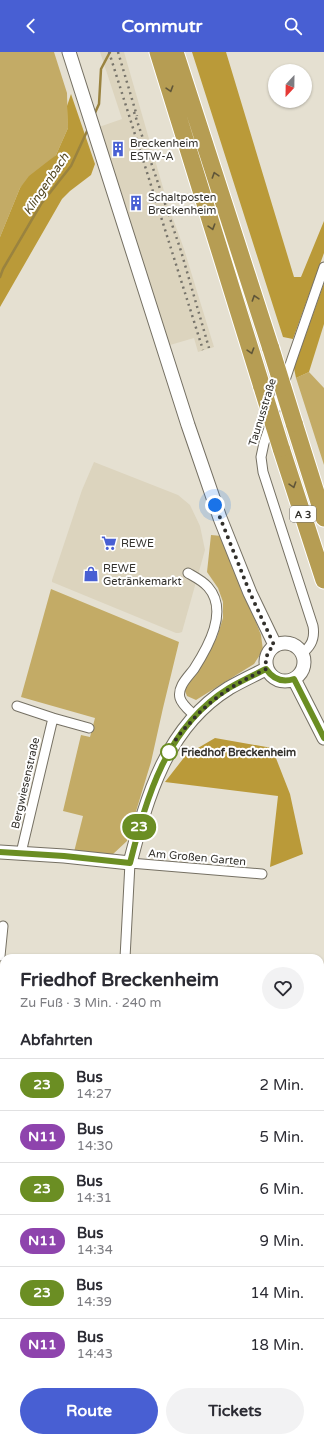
<!DOCTYPE html>
<html lang="de">
<head>
<meta charset="utf-8">
<style>
	:root { --surface:#fff; --page:#f2f2f3; --text:#2b2b33; --muted:#7c7c81; --line:#e1e1e2; --accent:#485fd3 }
	body { margin:0; font-family:"Varela Round",sans-serif; background:var(--page); color:var(--text); height:100vh; display:flex; flex-direction:column; font-size:15px; white-space:nowrap }
	* { box-sizing:border-box; margin:0 }
	p { font-size:13px; color:var(--muted) }
	.icon { flex:none; width:22px; height:22px; fill:none; stroke:currentColor; stroke-width:2; stroke-linecap:round; stroke-linejoin:round }
	.map { position:relative; flex:1; overflow:hidden }
	.panel { position:absolute; left:0px; top:902px; width:324px; height:488px; display:flex; flex-direction:column; background:var(--surface); border-radius:12px 12px 0 0; box-shadow:0 1px 3px #0004 }
	.panel>* { flex:none }
	.badge { padding:0 8px; border-radius:13px; font-size:14px; line-height:26px }
	.needle { width:26px; rotate:202deg }
	.controls { position:absolute; left:268px; top:12px; display:grid; gap:8px }
	.controls a { display:grid; place-items:center; width:44px; height:44px; border-radius:50%; background:var(--surface); box-shadow:0 1px 3px #0004; font-size:20px }
	.you { position:absolute; width:20px; height:20px; margin:-10px; border:3px solid #fff; border-radius:50%; background:#1a73e8; box-shadow:0 0 0 6px #1a73e833 }
	.map>.badge { position:absolute; translate:-50% -50%; box-shadow:0 0 0 2px #fff }
	h2 { padding:0 20px; font-size:15px; line-height:36px }
	.round { display:grid; place-items:center; flex:none; width:42px; height:42px; border-radius:21px; background:var(--page) }
	.headline { display:flex; align-items:center; justify-content:space-between; height:68px; padding:0 20px }
	h1 { font-size:19px; font-weight:700; line-height:30px }
	.cta { display:flex; gap:8px; margin-top:auto; padding:8px 20px }
	.cta a { flex:1; height:46px; border-radius:24px; background:var(--accent); color:#fff; font-size:16px; font-weight:700; line-height:46px; text-align:center }
	.cta a+a { background:var(--page); color:var(--text) }
	ul { padding:0; list-style:none }
	li { display:flex; align-items:center; gap:12px; height:52px; padding:0 20px; border-top:1px solid var(--line) }
	li div { flex:1 }
	li b { display:block; font-size:15px }
	li em { font-style:normal }
	li .badge { min-width:44px; font-weight:700; text-align:center }
	header { display:flex; justify-content:space-between; align-items:center; height:52px; padding:0 20px; background:var(--accent); color:#fff; font-size:18px; font-weight:700 }
	.map>svg:first-child { display:block }
</style>
</head>
<body>
<header><svg class="icon" aria-label="back" viewBox="0 0 24 24"><path d="M15 5l-7 7 7 7"/></svg>Commutr<svg class="icon" aria-label="search" viewBox="0 0 24 24"><circle cx="10" cy="10" r="6"/><path d="M15 15l6 6"/></svg></header>
<div class="map">
<svg width="324" height="1390" viewBox="0 0 324 1390">
	<rect width="100%" height="100%" fill="#e5e0d1"/>
	<path fill="#dcd4be" d="M100 0H124L168 153 184 197 214 295 198 300 194 286 170 293 128 166 99 75 122 67Z
		M94 410 178 443 190 453 200 474 205 498 182 580 179 581H176L52 530V528L82 438Z"/>
	<path fill="#c3ab66" d="M0 0H54L67 41 68 76 56 103 20 136 0 185Z
		M309 320 324 336V413L296 326Z
		M211 483 222 484 261 583 263 598 254 612 196 648 187 644 185 639 187 633 199 617 217 585 223 566V550L218 536 207 520Z
		M51 537 179 590 163 656 151 710 127 789 112 803 74 800 83 764 63 759 81 683 90 685 95 666 21 645Z"/>
	<path fill="#ba9a39" d="M192 0H226L294 225H301L324 169V201L293 287 283 285Z
		M71 42 95 112 91 123 70 139 62 147 0 255V185L20 136 29 124 56 103 68 76 67 54Z
		M324 231V272L309 320 296 326 294 316Z
		M215 686 272 696 290 742 303 802 270 815 278 744 165 730 186 703Z"/>
	<g fill="none" stroke-linecap="round" stroke-linejoin="round">
		<path stroke="#9a833f" stroke-width="2.5" d="M94 63 99 52 101 17 110 0
			M0 225 3 217 41 152 71 114 88 77"/>
		<g stroke="#757063" stroke-width="11">
			<path id="street" d="M188 521C195 525 203 529 208 535 229 559 208 595 194 617 188 625 177 635 180 646 182 653 190 659 195 664
				M302 601C312 594 315 586 313 574L263 420 261 405 264 391 292 307 324 215
				M17 654 53 666 21 801
				M53 666 89 676
				M0 904 3 874
				M125 906 130 811 262 822
				M0 961H4
				M0 1109 4 1110
				M0 1360 4 1362
				M110 1386 120 1390
				M208 1390 209 1386"/>
		</g>
		<g stroke="#757063" stroke-width="15">
			<path id="secondary" d="M69 0 188 373 220 466 250 541 275 593
				M266 610a19 19 0 1 1 38 0a19 19 0 1 1-38 0Z
				M294 627 324 686
				M0 800 64 804 130 811C147 745 166 675 229 636 241 629 254 623 266 617"/>
		</g>
		<g stroke="#fff" stroke-width="19">
			<path id="highway" d="M158 0 262 335
				M175 0 271 297
				M294 371 324 466
				M281 396 324 528"/>
		</g>
		<use href="#street" stroke="#fff" stroke-width="9"/>
		<use href="#secondary" stroke="#fff" stroke-width="13"/>
		<use href="#highway" stroke="#b69d53" stroke-width="17"/>
		<path stroke="#77746b" stroke-width="2.5" stroke-dasharray="2 4" stroke-linecap="butt" d="M109 0 203 298
			M118 0 137 64
			M134 60 181 199 209 296"/>
		<g stroke="#fff" stroke-width="19" stroke-linecap="butt">
			<path id="highway-bridge" d="M271 297 294 371
				M262 335 281 396"/>
		</g>
		<use href="#highway-bridge" stroke="#b69d53" stroke-width="17"/>
	</g>
	<defs><path id="oneway-chevron" d="M-2-3.5L2.5 0L-2 3.5" fill="none" stroke-width="1.6" stroke-linecap="round" stroke-linejoin="round"/></defs>
	<g stroke="#605639">
		<use href="#oneway-chevron" transform="translate(170 37) rotate(73)"/>
		<use href="#oneway-chevron" transform="translate(215 123) rotate(-108)"/>
		<use href="#oneway-chevron" transform="translate(212 175) rotate(73)"/>
		<use href="#oneway-chevron" transform="translate(255 246) rotate(-108)"/>
		<use href="#oneway-chevron" transform="translate(251 299) rotate(73)"/>
		<use href="#oneway-chevron" transform="translate(293 433) rotate(72)"/>
	</g>
	<g fill="none" stroke-linecap="round" stroke-linejoin="round">
		<g stroke="#fff" stroke-width="9">
			<path id="line" d="M0 800 64 804 130 811C147 744 166 675 229 636 241 629 254 623 266 617 273 627 282 631 294 627L324 686"/>
		</g>
		<use href="#line" stroke="#6b8e23" stroke-width="6"/>
		<path stroke="#32302b" stroke-width="4" stroke-dasharray="0 7.2" d="M169 700C173 690 181 680 189 672 212 645 235 632 266 617 265 606 267 600 274 593L250 541 215 453"/>
	</g>
	<defs>
		<g id="building-bare" transform="scale(1.2)"><path d="M-4-6H4V6H1V3H-1V6H-4ZM-2.5-4.3h1.7v1.8h-1.7ZM.8-4.3h1.7v1.8H.8ZM-2.5-1h1.7V.8h-1.7ZM.8-1h1.7V.8H.8Z" fill="#485fd3" stroke="#fff" stroke-width="2.5" paint-order="stroke"/></g>
		<g id="supermarket-bare" transform="scale(1.2)"><path d="M-6-5.5h2.5l.6 2H6L4.5 2H-2.5L-4.4-4H-6ZM-1.5 3.2a1.3 1.3 0 1 0 .1 0ZM3 3.2a1.3 1.3 0 1 0 .1 0Z" fill="#485fd3" stroke="#fff" stroke-width="2.5" paint-order="stroke"/></g>
		<g id="shop-bare" transform="scale(1.2)"><path d="M-5-2.5h2.3a2.7 3.5 0 0 1 5.4 0H5L5.5 6h-11ZM-1.5-2.5h3a1.5 2.3 0 0 0-3 0Z" fill="#485fd3" stroke="#fff" stroke-width="2.5" paint-order="stroke"/></g>
	</defs>
	<g fill-rule="evenodd">
		<use href="#building-bare" x="118" y="97"/>
		<use href="#building-bare" x="136" y="151"/>
		<use href="#supermarket-bare" x="109" y="491"/>
		<use href="#shop-bare" x="91" y="522"/>
	</g>
	<circle fill="#fff" stroke="#6b8e23" stroke-width="2" cx="169" cy="700" r="8"/>
	<g text-anchor="middle" stroke-width="4" stroke-linejoin="round" paint-order="stroke">
		<rect fill="#fff" stroke="#706e6b" stroke-width="1" x="290" y="454" width="26" height="16" rx="3"/>
		<g font-size="10" font-weight="bold" fill="#32302b">
			<text x="303" y="466">A 3</text>
		</g>
		<g font-size="11" fill="#32302b" stroke="#fff" text-anchor="start">
			<text x="130" y="95">Breckenheim<tspan x="130" dy="13">ESTW-A</tspan></text>
			<text x="148" y="149">Schaltposten<tspan x="148" dy="13">Breckenheim</tspan></text>
			<text x="121" y="495">REWE</text>
			<text x="103" y="520">REWE<tspan x="103" dy="13">Getränkemarkt</tspan></text>
		</g>
		<g font-size="11" fill="#32302b" stroke="#fff">
			<text transform="translate(262 360) rotate(-73)" y="4">Taunusstraße</text>
			<text transform="translate(25 731) rotate(-77)" y="4">Bergwiesenstraße</text>
			<text transform="translate(197 805) rotate(5)" y="4">Am Großen Garten</text>
		</g>
		<g font-size="11" font-weight="bold" fill="#32302b" stroke="#fff" text-anchor="start">
			<text x="181" y="704">Friedhof Breckenheim</text>
		</g>
		<g font-size="12" font-style="italic" fill="#53461e" stroke="#fff">
			<text transform="translate(46 132) rotate(-56)" y="4">Klingenbach</text>
		</g>
	</g>
</svg>
<div class="controls">
<a><svg class="needle" viewBox="-14 -14 28 28"><path d="M0-13l5 13h-10z" fill="#e53935"/><path d="M0 13l5-13h-10z" fill="#7c7c81"/></svg></a>
</div>
<div class="you" style="left:215px;top:453px"></div>
<b class="badge" style="left:139px;top:775px;background:#6b8e23;color:#fff">23</b>
<section class="panel">
<div class="headline"><div><h1>Friedhof Breckenheim</h1><p>Zu Fuß · 3 Min. · 240 m</p></div><a class="round"><svg class="icon" aria-label="heart" viewBox="0 0 24 24"><path d="M12 20l-8-8c-3-5 5-10 8-4 3-6 11-1 8 4z"/></svg></a></div>
<h2>Abfahrten</h2>
<ul>
<li><span class="badge" style="background:#6b8e23;color:#fff">23</span><div><b>Bus</b><p>14:27</p></div><em>2 Min.</em></li>
<li><span class="badge" style="background:#8e44ad;color:#fff">N11</span><div><b>Bus</b><p>14:30</p></div><em>5 Min.</em></li>
<li><span class="badge" style="background:#6b8e23;color:#fff">23</span><div><b>Bus</b><p>14:31</p></div><em>6 Min.</em></li>
<li><span class="badge" style="background:#8e44ad;color:#fff">N11</span><div><b>Bus</b><p>14:34</p></div><em>9 Min.</em></li>
<li><span class="badge" style="background:#6b8e23;color:#fff">23</span><div><b>Bus</b><p>14:39</p></div><em>14 Min.</em></li>
<li><span class="badge" style="background:#8e44ad;color:#fff">N11</span><div><b>Bus</b><p>14:43</p></div><em>18 Min.</em></li>
</ul>
<div class="cta"><a>Route</a><a>Tickets</a></div>
</section>
</div>
</body>
</html>
